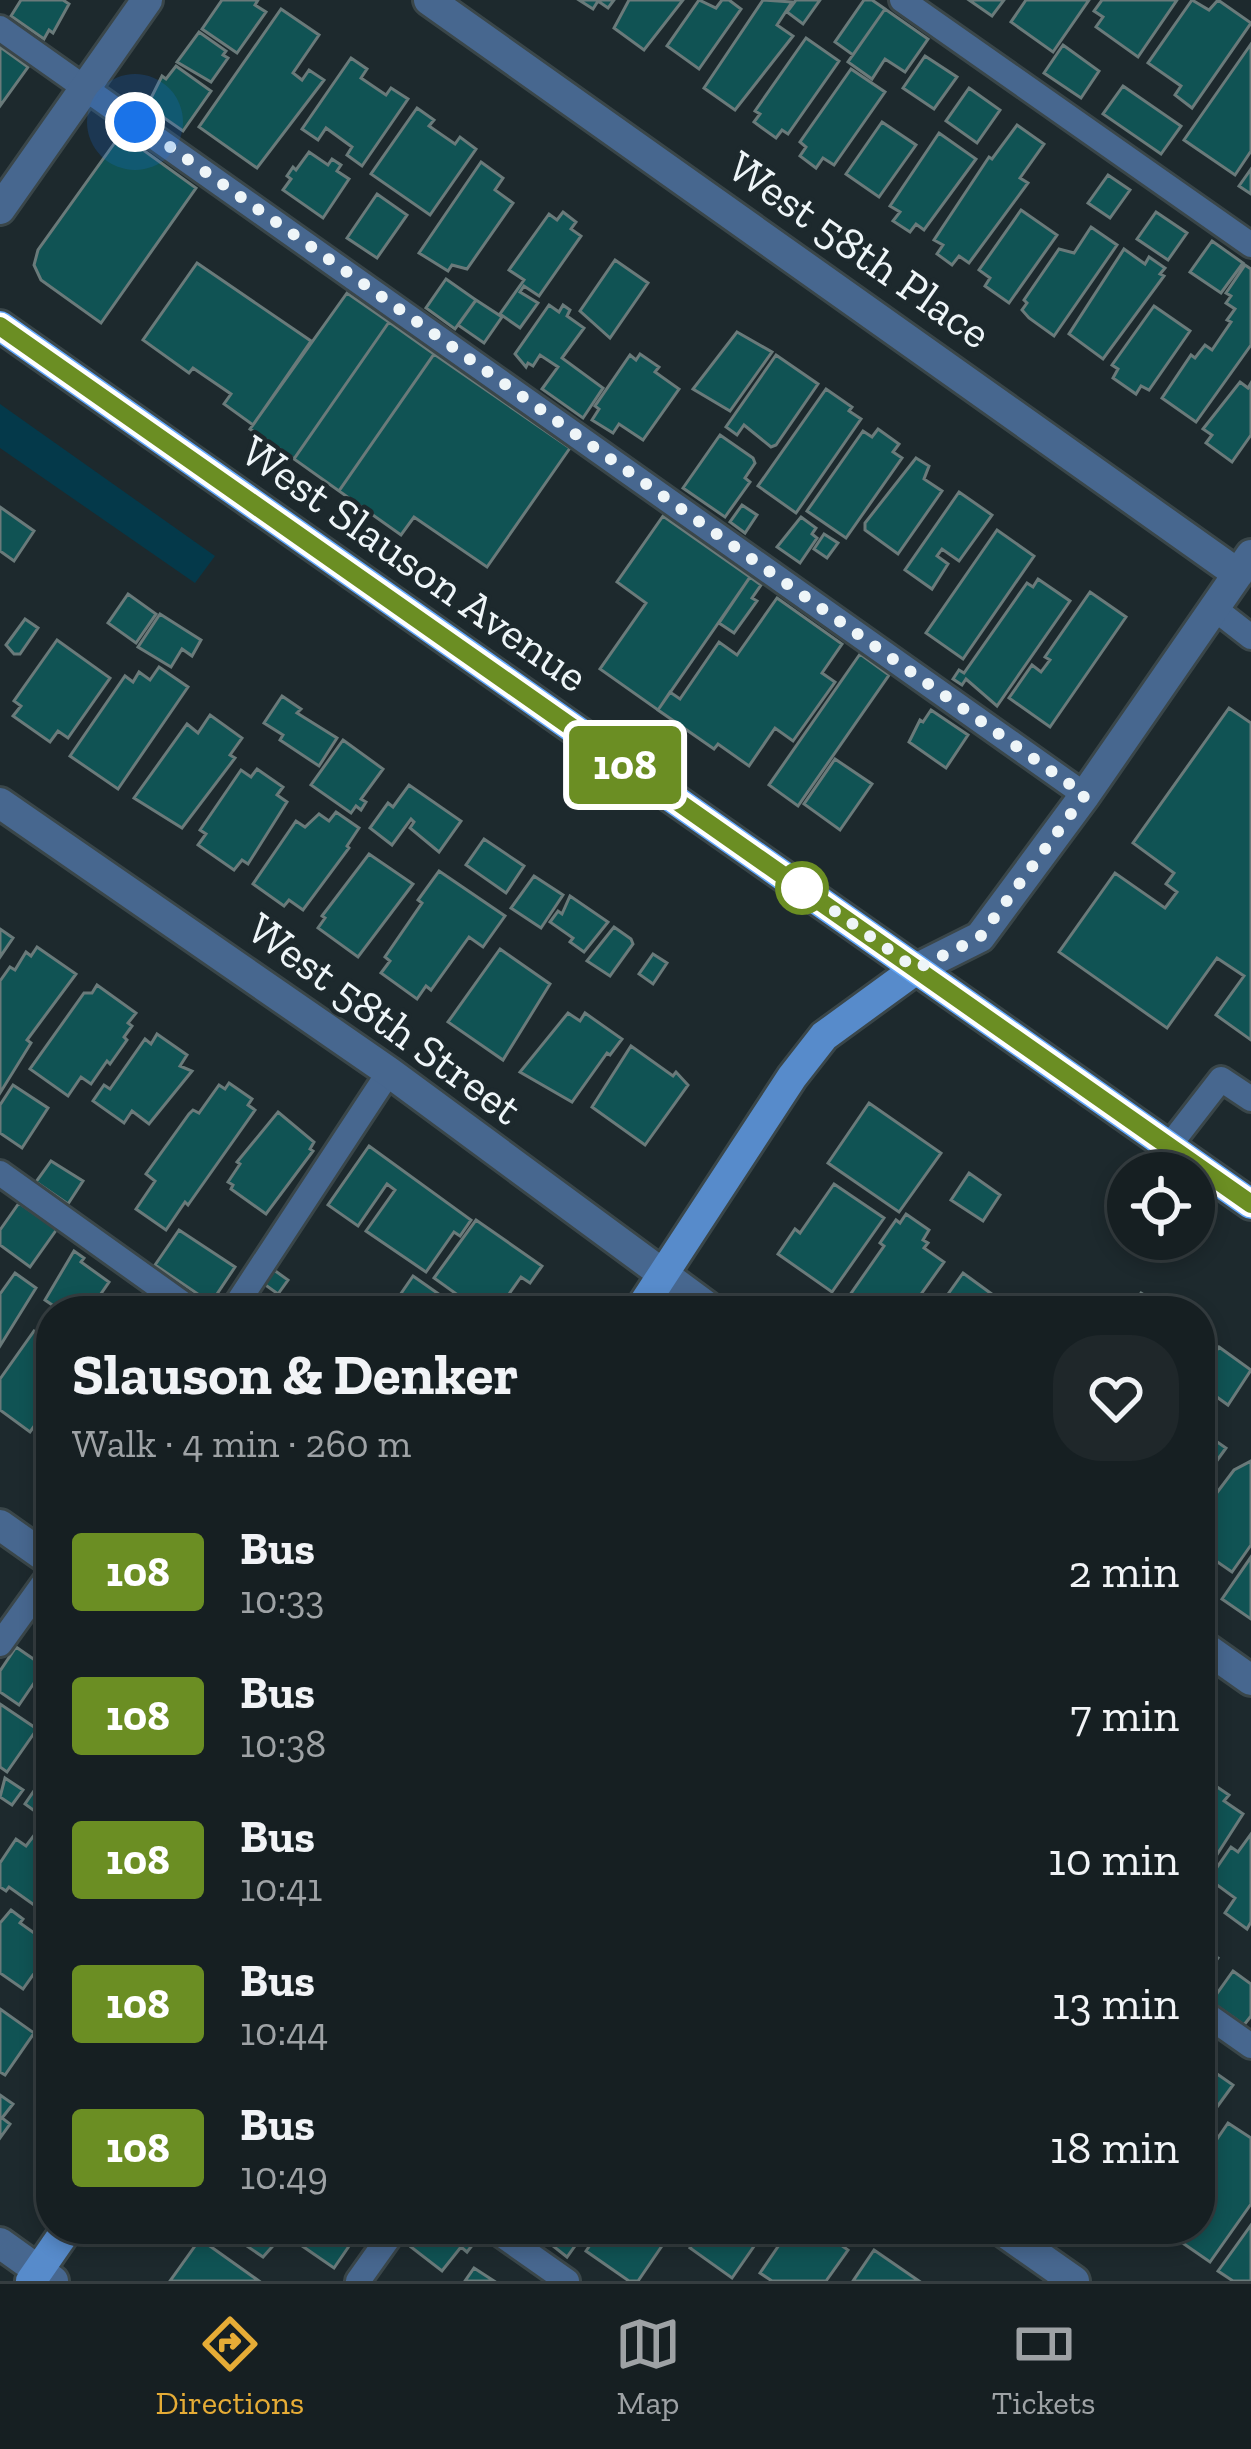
<!DOCTYPE html>
<html lang="en">
<head>
<meta charset="utf-8">
<style>
	:root { --surface:#161f22; --page:#1f272a; --text:#f1f3f6; --muted:#9ea2a5; --line:#353d40; --accent:#e6ac36 }
	body { margin:0; font-family:"Zilla Slab",serif; background:var(--page); color:var(--text); height:100vh; display:flex; flex-direction:column; font-size:45px; white-space:nowrap }
	* { box-sizing:border-box; margin:0 }
	p { font-size:39px; color:var(--muted) }
	.icon { flex:none; width:66px; height:66px; fill:none; stroke:currentColor; stroke-width:2; stroke-linecap:round; stroke-linejoin:round }
	.map { position:relative; flex:1; overflow:hidden }
	.drawer { position:absolute; left:36px; top:1296px; width:1179px; height:948px; display:flex; flex-direction:column; background:var(--surface); border-radius:48px; box-shadow:0 6px 18px #0003,0 0 0 3px var(--line) }
	.drawer>* { flex:none }
	.badge { padding:0 24px; border-radius:9px; font-size:42px; line-height:78px }
	.fabs { position:absolute; left:1107px; top:1152px; display:grid; gap:24px }
	.fabs a { display:grid; place-items:center; width:108px; height:108px; border-radius:50%; background:var(--surface); box-shadow:0 6px 18px #0003,0 0 0 3px var(--line); font-size:60px }
	.you { position:absolute; width:60px; height:60px; margin:-30px; border:9px solid #fff; border-radius:50%; background:#1a73e8; box-shadow:0 0 0 18px #1a73e833 }
	.map>.badge { position:absolute; translate:-50% -50%; box-shadow:0 0 0 6px #fff }
	.round { display:grid; place-items:center; flex:none; width:126px; height:126px; border-radius:48px; background:var(--page) }
	.overview { display:flex; align-items:center; justify-content:space-between; height:204px; padding:0 36px }
	h1 { font-size:57px; font-weight:700; line-height:90px }
	ul { padding:0; list-style:none }
	li { display:flex; align-items:center; gap:36px; height:144px; padding:0 36px }
	li div { flex:1 }
	li b { display:block; font-size:45px }
	li em { font-style:normal }
	li .badge { min-width:132px; font-weight:700; text-align:center }
	.tabs { display:flex; justify-content:space-around; align-items:center; height:168px; border-top:3px solid var(--line); background:var(--surface); font-size:33px; color:var(--muted) }
	.tabs a { display:grid; justify-items:center; gap:6px }
	.tabs .selected { color:var(--accent) }
	.map>svg:first-child { display:block }
</style>
</head>
<body>
<div class="map">
<svg width="1251" height="2281" viewBox="0 0 1251 2281">
	<rect width="100%" height="100%" fill="#1d292d"/>
	<path fill="#04394a" d="M0 404 215 556 195 583 0 448Z"/>
	<path fill="#105354" stroke="#6a7a7a" stroke-width="3" d="M21 0H63L69 4 53 33 49 30 44 39 11 16Z
		M222 0H258L255 5 266 12 237 53 202 29Z
		M579 0H614L608 8 598 1 593 9Z
		M629 0H683L644 50 614 28Z
		M699 0 716 8 722 0H729L741 9 699 69 667 46Z
		M763 0 792 2 777 25 793 36 735 110 704 88Z
		M796 0H820L803 24 787 12Z
		M864 0H872L885 9 853 55 835 42Z
		M969 0H1004L992 16Z
		M1026 0H1089L1053 52 1011 22Z
		M1102 0H1177L1138 57 1096 27 1103 17 1094 11Z
		M1192 0 1209 10 1218 0 1251 23 1192 108 1175 95 1181 86 1148 63Z
		M281 9 319 35 293 73 302 80 309 70 324 80 257 168 199 127Z
		M885 9 928 39 905 72 885 59 872 79 848 62Z
		M199 32 226 51 223 55 228 58 211 82 177 62Z
		M806 38 839 61 788 134 782 130 776 138 754 122 760 114 755 111Z
		M1251 44V151L1235 175 1184 140Z
		M1063 45 1099 71 1081 98 1044 73Z
		M0 47 28 67 0 106Z
		M925 56 957 77 934 109 903 88Z
		M351 58 367 69 361 78 386 95 391 88 408 99 362 166 347 155 352 147 326 128 318 140 302 129Z
		M176 66 211 91 183 131 147 106 162 76 166 79Z
		M851 69 885 92 834 165 823 158 816 168 800 156 806 147 800 142Z
		M1123 86 1181 126 1161 154 1103 114Z
		M969 88 1000 110 977 143 946 121Z
		M417 108 434 120 429 126 455 144 460 137 476 149 430 215 371 174Z
		M882 122 916 145 879 197 846 174Z
		M1017 125 1044 144 1020 178 1028 183 969 263 959 256 952 265 937 254 943 245 934 240 989 157 992 159Z
		M939 133 976 159 924 230 916 224 910 232 893 221 900 212 890 206Z
		M121 134 196 188 101 323 41 280 34 265 38 250Z
		M309 152 328 165 332 159 341 165 337 171 349 179 323 218 283 190 291 179 287 176 293 167 296 170Z
		M481 162 503 178 495 190 513 203 467 269 452 265 448 271 419 253Z
		M1251 169V194L1239 186Z
		M1108 175 1130 190 1110 218 1088 203Z
		M377 194 407 215 377 258 347 238Z
		M1021 210 1057 235 1009 303 985 286 990 278 979 270Z
		M563 212 576 222 571 229 581 236 539 296 524 286 520 292 538 303 520 328 500 314 524 280 509 270 549 214 557 220Z
		M1156 212 1187 233 1168 260 1137 239Z
		M1091 227 1117 245 1054 336 1029 318 1022 310 1027 303 1024 300 1059 249 1074 253Z
		M1212 241 1243 263 1221 293 1190 272Z
		M1124 249 1145 264 1149 257 1165 268 1160 274 1164 276 1103 359 1069 334Z
		M615 260 648 283 610 338 580 311Z
		M197 263 311 341 253 425 224 404 231 394 193 368 189 373 143 340Z
		M1245 265 1251 269V345L1196 422 1162 398 1191 355 1195 358 1205 345 1212 350 1231 322 1227 320 1235 309 1226 303 1231 296 1226 293Z
		M446 279 476 300 455 329 426 308Z
		M347 293 389 322 294 459 250 429Z
		M476 300 502 317 484 343 458 325Z
		M549 305 559 312 563 305 570 310 567 316 584 328 562 358 603 388 583 418 542 389 558 367 540 355 533 366 528 363 526 367 515 354Z
		M1154 306 1190 331 1149 390 1141 386 1136 394 1113 378 1118 369 1112 365Z
		M389 322 434 354 339 491 294 459Z
		M737 332 772 352 730 411 693 389Z
		M434 354 570 448 487 567 414 517 401 535 339 491Z
		M640 354 659 367 655 372 679 389 643 440 619 424 613 433 592 420 599 409 595 406 630 355 636 360Z
		M776 355 818 384 776 445 771 447 744 425 737 435 726 427Z
		M1240 382 1248 388 1251 383V435L1232 462 1206 443 1212 435 1203 429Z
		M826 389 852 407 849 411 861 419 796 513 758 486Z
		M878 429 899 444 893 452 902 458 846 538 807 511 863 431 872 437Z
		M720 435 753 458 755 463 745 478 750 482 725 517 683 488Z
		M916 458 929 466 924 479 942 491 898 554 865 530V523Z
		M959 492 992 515 959 561 942 549 937 556 948 564 932 589 905 570Z
		M742 505 757 515 745 533 730 522Z
		M0 507 34 531 14 561 0 551Z
		M663 516 750 577 658 710 600 669 646 603 617 582Z
		M801 517 816 528 812 534 817 538 800 563 777 547Z
		M997 530 1034 556 963 659 926 633Z
		M824 534 838 543 827 558 814 549Z
		M750 577 761 585 752 598 757 601 734 633 719 623Z
		M1038 579 1070 601 997 706 966 679 962 685 953 679 959 670 964 673 1027 583 1033 587Z
		M1090 592 1126 617 1050 727 1009 698 1032 665 1041 672 1050 660 1045 657Z
		M128 594 156 614 136 643 108 623Z
		M777 598 842 644 822 673 835 682 793 741 775 728 749 766 718 744 714 749 658 710 670 692 680 699 719 642 737 655Z
		M160 614 201 640 192 656 182 649 171 667 138 647Z
		M25 619 38 628 20 654H14L6 645Z
		M57 640 110 678 68 738 58 731 50 742 13 716 21 706 14 701Z
		M860 654 889 675 798 806 769 785Z
		M159 667 188 687 118 789 70 756 125 676 133 682 139 672 150 680Z
		M282 696 301 709 297 713 337 738 319 766 280 740 283 735 264 723Z
		M1229 708 1251 723V1040L1216 1015 1244 976 1217 958 1167 1028 1059 952 1115 873 1165 908 1177 892 1166 884 1174 873 1133 843Z
		M931 710 968 735 946 768 909 742 920 720 923 722Z
		M210 715 242 738 230 755 235 758 182 828 134 798 187 724 198 733Z
		M343 740 383 769 361 799 366 802 361 810 356 806 351 813 311 785Z
		M835 759 872 784 840 830 804 804Z
		M257 769 283 787 277 795 287 802 248 864 242 860 234 870 198 845 206 834 200 830 241 770 251 777Z
		M409 785 461 821 439 852 410 828 414 822 411 819 392 845 370 828 388 803 393 807Z
		M336 812 359 828 347 846 349 848 303 910 289 900 284 906 253 884 296 821 305 827 319 814 329 821Z
		M484 839 524 866 506 893 466 865Z
		M369 854 413 884 358 957 318 928 325 918 322 916Z
		M439 871 505 916 483 947 469 937 431 990 426 986 417 999 381 973 390 961 385 957 422 903 418 900Z
		M534 876 563 895 541 928 511 908Z
		M570 896 608 922 584 952 570 942 573 938 550 922 558 911 562 914Z
		M614 927 631 939 633 944 610 976 587 961Z
		M0 929 13 938 0 957Z
		M37 947 76 974 27 1040 31 1043 0 1093V981L10 967 15 970 26 952 31 956Z
		M500 949 550 984 503 1060 448 1022Z
		M653 954 667 963 653 984 639 974Z
		M97 985 136 1013 128 1023 132 1026 124 1037 127 1040 110 1064 107 1061 91 1084 81 1077 68 1096 30 1069 84 993H92Z
		M568 1013 580 1021 585 1013 622 1039 610 1055 607 1053 572 1102 520 1072Z
		M157 1034 187 1055 180 1066 192 1071 149 1124 132 1111 124 1123 93 1101 104 1085 110 1089 145 1039 151 1044Z
		M631 1046 673 1076 676 1072 688 1085 645 1145 592 1107Z
		M229 1083 252 1099 248 1105 255 1110 188 1205 185 1202 166 1230 136 1209 155 1181 146 1174 189 1114 193 1110 199 1113 219 1085 225 1089Z
		M13 1085 48 1108 22 1148 0 1133V1105Z
		M869 1103 941 1153 899 1212 828 1163Z
		M278 1112 314 1142 310 1149 313 1151 266 1214 231 1189 233 1185 228 1182 240 1164 237 1162Z
		M369 1146 471 1220 460 1236 454 1232 426 1272 366 1231 395 1190 387 1184 358 1226 328 1205Z
		M51 1161 83 1181 68 1204 36 1182Z
		M969 1173 1000 1195 983 1221 951 1200Z
		M834 1184 884 1218 832 1292 778 1254 795 1229 800 1233Z
		M19 1203 57 1229 30 1267 0 1245V1230Z
		M906 1214 929 1230 923 1240 928 1243 924 1248 944 1262 909 1311H857L845 1302 884 1246 880 1243 896 1220 900 1223Z
		M476 1220 542 1266 530 1283 521 1277 504 1301 513 1307 510 1311H480L434 1278Z
		M179 1230 235 1267 211 1303 155 1265Z
		M74 1251 84 1258 81 1262 109 1282 89 1311H61L45 1300Z
		M274 1270 288 1280 278 1294 264 1284Z
		M15 1273 36 1288 0 1346V1294Z
		M963 1273 1015 1311H936Z
		M413 1276 463 1311H389Z
		M1141 1293 1153 1301 1146 1311H1129Z
		M154 1295 176 1311H142Z
		M46 1326 51 1330V1403L30 1432 0 1410V1379L34 1331 40 1335Z
		M1219 1347 1251 1370 1228 1405 1200 1385V1374Z
		M51 1425V1454L37 1444Z
		M1200 1430 1226 1448 1200 1484Z
		M1251 1461V1545L1232 1572 1200 1550V1515L1234 1470Z
		M1251 1557V1619L1222 1599Z
		M16 1647 45 1667 19 1705 0 1692V1671Z
		M0 1704 37 1729 7 1772 0 1767Z
		M51 1766V1823L25 1804Z
		M1201 1776 1229 1795 1224 1801 1243 1814 1202 1878Z
		M5 1778 23 1790 12 1805 0 1797Z
		M35 1834 51 1846V1917L9 1887 6 1891 0 1887V1863L16 1839 26 1846Z
		M1251 1834V1922L1247 1929 1225 1913 1235 1898 1209 1879 1231 1847 1238 1852Z
		M11 1910 23 1919 20 1923 51 1945 42 1962 48 1966 40 1979 33 1975 23 1989 0 1973V1923Z
		M1200 1947 1218 1958 1200 1984Z
		M1233 1971 1251 1984V2016L1244 2025 1211 2002Z
		M0 2009 34 2033 5 2075 0 2072Z
		M1200 2062 1233 2085 1201 2129 1200 2128Z
		M0 2095 13 2104 2 2118 10 2124 0 2138Z
		M1228 2123 1251 2138V2204L1210 2262 1174 2237 1179 2229H1200V2172L1204 2166 1200 2164Z
		M1251 2225V2281H1233L1218 2271Z
		M222 2229H288L263 2257Z
		M303 2229H345L356 2236 334 2268 295 2241Z
		M425 2229H463L477 2239 467 2252 461 2247 442 2271 411 2247Z
		M516 2229H545L535 2243Z
		M551 2229H587L567 2257 553 2246 558 2238Z
		M601 2229H624L632 2235 636 2229H649L666 2240 638 2281H629L586 2251Z
		M704 2229H766L732 2278 690 2248Z
		M790 2229H840L848 2234 841 2245 848 2250 826 2281H772L760 2273Z
		M200 2239 259 2281H170Z
		M874 2250 919 2281H853Z
		M474 2268 494 2281H465Z"/>
	<g fill="none" stroke-linecap="round" stroke-linejoin="round">
		<g stroke="#3a4649" stroke-width="30">
			<path id="lane" d="M902 0 1251 245
				M0 28 1085 795
				M1215 609 1251 637
				M1169 1146 1221 1079 1251 1099
				M0 1173 193 1311
				M232 1311 389 1072
				M0 1644 51 1573
				M1200 2010 1251 2046
				M493 2229 567 2281
				M358 2281 395 2229"/>
		</g>
		<g stroke="#3a4649" stroke-width="36">
			<path id="street" d="M429 0 1238 574
				M0 209 147 0
				M0 803 389 1072 713 1311
				M916 969 980 937 1085 795 1251 555
				M0 1525 51 1561
				M1200 1644 1251 1680
				M1000 2229 1074 2281
				M0 2243 53 2281"/>
		</g>
		<g stroke="#3a4649" stroke-width="36">
			<path id="secondary" d="M639 1311 792 1077 824 1036 916 969
				M31 2281 67 2229"/>
		</g>
		<g stroke="#3a4649" stroke-width="36">
			<path id="primary" d="M0 326 1251 1204"/>
		</g>
		<use href="#lane" stroke="#47678f" stroke-width="24"/>
		<use href="#street" stroke="#47678f" stroke-width="30"/>
		<use href="#secondary" stroke="#578bcb" stroke-width="30"/>
		<use href="#primary" stroke="#62a7fa" stroke-width="30"/>
	</g>
	<g fill="none" stroke-linecap="round" stroke-linejoin="round">
		<g stroke="#fff" stroke-width="27">
			<path id="line" d="M0 326 1251 1204"/>
		</g>
		<use href="#line" stroke="#6b8e23" stroke-width="18"/>
		<path stroke="#eef5f8" stroke-width="12" stroke-dasharray="0 21.6" d="M135 122 1085 795 980 937 916 969 794 882 802 888"/>
	</g>
	<circle fill="#fff" stroke="#6b8e23" stroke-width="6" cx="802" cy="888" r="24"/>
	<g text-anchor="middle" stroke-width="9" stroke-linejoin="round" paint-order="stroke">
		<g font-size="45" fill="#eef5f8" stroke="#1d292d">
			<text transform="translate(860 249) rotate(35)" y="16">West 58th Place</text>
			<text transform="translate(415 563) rotate(35)" y="16">West Slauson Avenue</text>
			<text transform="translate(385 1018) rotate(36)" y="16">West 58th Street</text>
		</g>
	</g>
</svg>
<div class="fabs">
<a><svg class="icon" aria-label="locate" viewBox="0 0 24 24"><circle cx="12" cy="12" r="6"/><path d="M12 2v4M12 18v4M2 12h4M18 12h4"/></svg></a>
</div>
<div class="you" style="left:135px;top:122px"></div>
<b class="badge" style="left:625px;top:765px;background:#6b8e23;color:#fff">108</b>
<section class="drawer">
<div class="overview"><div><h1>Slauson &amp; Denker</h1><p>Walk · 4 min · 260 m</p></div><a class="round"><svg class="icon" aria-label="heart" viewBox="0 0 24 24"><path d="M12 20l-8-8c-3-5 5-10 8-4 3-6 11-1 8 4z"/></svg></a></div>
<ul>
<li><span class="badge" style="background:#6b8e23;color:#fff">108</span><div><b>Bus</b><p>10:33</p></div><em>2 min</em></li>
<li><span class="badge" style="background:#6b8e23;color:#fff">108</span><div><b>Bus</b><p>10:38</p></div><em>7 min</em></li>
<li><span class="badge" style="background:#6b8e23;color:#fff">108</span><div><b>Bus</b><p>10:41</p></div><em>10 min</em></li>
<li><span class="badge" style="background:#6b8e23;color:#fff">108</span><div><b>Bus</b><p>10:44</p></div><em>13 min</em></li>
<li><span class="badge" style="background:#6b8e23;color:#fff">108</span><div><b>Bus</b><p>10:49</p></div><em>18 min</em></li>
</ul>
</section>
</div>
<nav class="tabs">
<a class="selected"><svg class="icon" aria-label="directions" viewBox="0 0 24 24"><path d="M12 3l9 9-9 9-9-9zM9 14v-3h6M13 9l2 2-2 2"/></svg>Directions</a>
<a><svg class="icon" aria-label="map" viewBox="0 0 24 24"><path d="M3 6l6-2 6 2 6-2v14l-6 2-6-2-6 2zM9 4v14M15 6v14"/></svg>Map</a>
<a><svg class="icon" aria-label="tickets" viewBox="0 0 24 24"><path d="M3 7h18v10H3zM15 7v10"/></svg>Tickets</a>
</nav>
</body>
</html>
